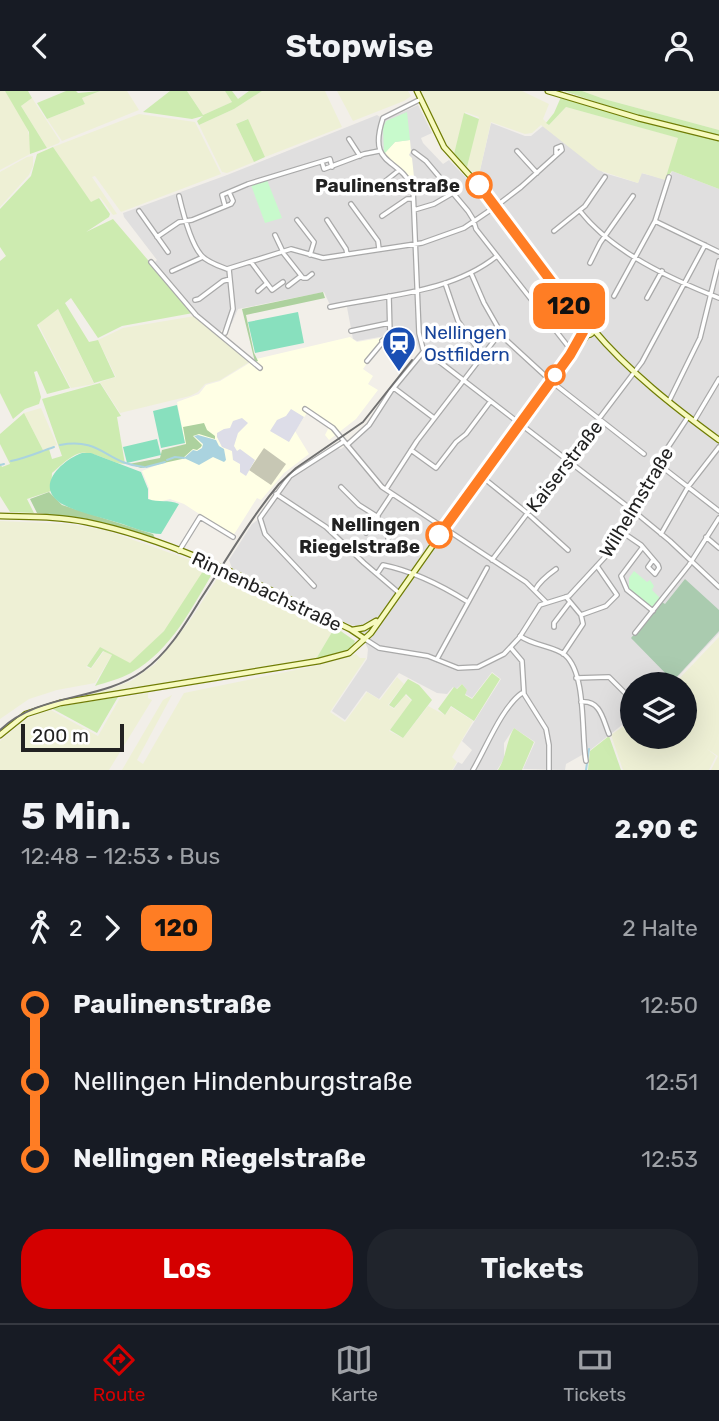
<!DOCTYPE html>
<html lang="de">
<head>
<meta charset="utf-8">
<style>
	:root { --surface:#171b24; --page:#20242c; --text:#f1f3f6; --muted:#9ea1a6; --line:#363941; --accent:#d40000 }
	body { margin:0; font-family:Rubik,sans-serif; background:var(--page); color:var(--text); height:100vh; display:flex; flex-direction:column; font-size:26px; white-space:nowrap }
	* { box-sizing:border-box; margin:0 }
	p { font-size:23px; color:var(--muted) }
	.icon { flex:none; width:38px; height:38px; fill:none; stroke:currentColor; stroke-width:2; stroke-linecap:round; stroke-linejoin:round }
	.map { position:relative; height:679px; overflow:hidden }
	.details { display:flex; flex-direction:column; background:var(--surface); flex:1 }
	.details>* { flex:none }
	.badge { padding:0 14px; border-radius:10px; font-size:24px; line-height:46px }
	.fabs { position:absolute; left:620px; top:581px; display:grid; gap:14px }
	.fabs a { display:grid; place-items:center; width:77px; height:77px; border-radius:50%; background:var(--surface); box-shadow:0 7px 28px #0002; font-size:35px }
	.scale { position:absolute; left:21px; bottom:18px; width:103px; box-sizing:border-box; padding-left:7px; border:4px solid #222; border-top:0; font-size:19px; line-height:24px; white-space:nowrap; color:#222; -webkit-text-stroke:5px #fff; paint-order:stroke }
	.map>.badge { position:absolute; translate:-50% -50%; box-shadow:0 0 0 4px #fff }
	.legs { display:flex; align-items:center; gap:10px; height:77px; padding:0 21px; font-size:23px }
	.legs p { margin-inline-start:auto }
	.summary { display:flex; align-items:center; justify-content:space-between; height:119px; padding:0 21px }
	h1 { font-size:38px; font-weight:700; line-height:52px }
	.cta { display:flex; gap:14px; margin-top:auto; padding:14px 21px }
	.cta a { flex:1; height:80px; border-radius:28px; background:var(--accent); color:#fff; font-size:28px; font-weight:700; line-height:80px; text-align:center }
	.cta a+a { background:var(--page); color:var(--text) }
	ul { padding:0 21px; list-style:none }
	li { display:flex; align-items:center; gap:24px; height:77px; font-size:26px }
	li i { display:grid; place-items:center; width:10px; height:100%; margin:0 9px; background:currentColor }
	li i::after { content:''; width:18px; height:18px; margin:-9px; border:5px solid; border-radius:50%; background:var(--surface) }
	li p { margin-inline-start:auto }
	li:first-child i { background:linear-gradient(#0000 50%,currentColor 0) }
	li:last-child i { background:linear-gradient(currentColor 50%,#0000 0) }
	header { display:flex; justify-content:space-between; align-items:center; height:91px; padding:0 21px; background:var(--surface); font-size:32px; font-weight:700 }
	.tabs { display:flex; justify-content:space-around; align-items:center; height:98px; border-top:2px solid var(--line); background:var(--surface); font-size:19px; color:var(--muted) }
	.tabs a { display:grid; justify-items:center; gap:4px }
	.tabs .active { color:var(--accent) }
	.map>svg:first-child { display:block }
</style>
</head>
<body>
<header><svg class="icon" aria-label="back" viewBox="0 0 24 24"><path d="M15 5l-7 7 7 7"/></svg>Stopwise<svg class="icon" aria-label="person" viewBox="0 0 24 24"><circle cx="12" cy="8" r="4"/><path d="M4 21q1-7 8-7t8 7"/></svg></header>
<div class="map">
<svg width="719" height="679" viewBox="0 0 719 679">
	<rect width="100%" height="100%" fill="#f2efe9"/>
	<path fill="#e0dfdf" d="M418 14 432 42 421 47 423 52 443 73 449 69 472 93 478 88 491 32 525 45H531L543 35 604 82 638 92 641 82 669 89 672 80 719 98V542L671 593H632V626L589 660 566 673 565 679 523 678 535 651 514 637 504 652V668L497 679H453L458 671 462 673 472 659 462 650 501 588 492 581 472 607 465 603 467 599 462 593 456 598 453 596 447 603 437 602 399 582 379 608 366 600 345 629 332 620 367 568 368 558 358 536 340 530 232 477 229 469 252 433 262 426 295 383 336 357 341 358 366 339 421 264 416 250H392L391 244 357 250 353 248 346 211 330 214 324 201 238 218 232 232 218 242 198 224 154 172 157 169 124 126 123 122 227 84 377 24 385 29Z"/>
	<path fill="#ffffe5" d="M410 49 411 60 409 64 412 67 414 86 410 87 384 63 395 51Z
		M350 246 357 251 380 247 381 252 363 278 373 285 368 293 378 299 356 328 329 349 325 344 329 336 307 322 295 340 309 363 284 382 261 409 257 407 233 445 184 413 170 408 158 411 149 408V397L142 380 187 362 177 311 199 303 206 294 220 290 256 268Z"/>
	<path fill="#c7c7b4" d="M264 357 286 373 271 394 249 379Z"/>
	<path fill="#eef0d5" d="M0 0H5L26 33 31 52 30 63 0 79Z
		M100 0H127L139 19 62 50 47 28 85 13 82 7Z
		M187 0H225L232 11 203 24Z
		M262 0H325L342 36 265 66 247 28 236 33 254 71 227 82 222 81 199 34 234 18Z
		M337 0H408L411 5 404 10 353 30Z
		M421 0H522L549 13 543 28 549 34 566 16 679 47 665 89 642 82 638 92 598 79 541 34 532 42 525 43 491 31 478 88 467 76 479 26 465 21 454 63 440 44Z
		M582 0H719V39L604 8Z
		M32 7 60 50 59 52 47 57 21 15Z
		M139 23 195 31 221 83 121 121 95 85 92 86 117 123 113 124 100 106 91 112 53 56Z
		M33 65V75L29 84 0 116V81L27 66Z
		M58 218 94 293 71 297 38 233Z
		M195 225 251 270 220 289 205 293 198 301 190 305 120 322 100 291 116 286 98 249 123 237Z
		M41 317 57 354 43 359 24 322Z
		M0 430 68 433 105 439 207 475 167 537 130 573 100 556 86 576 91 578 104 560 112 564 95 592 57 599 29 608 0 628Z
		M222 480 335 536 316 568 64 609 113 597 131 590 155 573 189 531Z
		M719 546V679H711L718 665 707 658 716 665 709 679H623L611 644 632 629V646H684V593H674Z
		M356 563 360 567H366L330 621 345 631 367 601 380 609 397 586 404 593 388 614 394 618 405 604 412 610 389 640 403 647 428 615 445 624 451 616 473 630 452 666 457 671 452 679H122L163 609 172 604 137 669 143 673 184 602 320 574Z
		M148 602V607L152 609 109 679H0V650L25 629 49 618 98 645 120 607Z"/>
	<path fill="#cdebb0" d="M5 0H28L32 7 21 15 47 57 30 63 29 41Z
		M66 0H76L78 2 100 0 82 7 85 13 47 28 37 12Z
		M170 0H187L203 24 232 11 225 0H232L238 8 249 0H262L234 18 199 34 197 30 203 25 192 28 143 21Z
		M564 0H582L604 8 719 39V45L626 21Z
		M561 6 719 49V98L672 80 665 89 678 47 566 16 549 34 546 32 554 22Z
		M464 22 479 28 467 76 454 63Z
		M248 28 265 66 254 71 236 33Z
		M53 56 91 111 99 107 110 123 109 126 86 141 113 128 193 222 122 235 98 247 71 207 65 212 89 251 98 249 115 286 94 292 58 218 37 234 70 297 47 303 37 280 34 281 41 306 39 313 25 318 13 328 0 302V170L6 165 0 156V118L31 85 37 63Z
		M100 292 121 325 117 326 125 373C109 373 91 356 75 364 67 368 59 376 52 382L51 400 27 408 34 422 10 421 0 405V372L2 376 10 373 0 353V343L24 322 43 359 40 361 49 358 52 368 62 365 42 308Z
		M207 474 215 478C192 516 172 559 131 582 120 588 107 591 95 595L112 564 103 560 91 577 87 575 100 556 130 572 164 540Z
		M335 536 355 550C351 564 330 566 316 568Z
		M492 582 500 588 474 630 451 615 445 624 438 618 454 596 457 598 462 593 467 599 465 604 472 608Z
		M408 588 419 594 432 609 403 647 390 639 412 609 406 603 394 617 389 614Z
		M118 606 97 642 51 617Z
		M514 637 534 651 522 679H498C507 665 505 653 514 637Z
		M609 645 621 679H588L590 660Z"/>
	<path fill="#add19e" d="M323 201 325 207 246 224 254 262 258 270 255 271 242 218Z
		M204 332 207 339 215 345V348L199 343 193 345 202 354 201 356 197 359 193 358 182 368 141 377 129 373 160 367 162 359 186 353 183 336Z
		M49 401 62 414 153 443 155 447 87 428 37 422 30 408Z"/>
	<path fill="#aacbaf" d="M685 488 719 519V540L673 590 631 547 662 511 665 513Z"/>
	<path fill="#c8facc" d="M407 21 410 49 395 51 384 63 383 36 386 30Z
		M267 89 282 127 265 132 251 94Z
		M634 480 647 491 650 489 654 495 652 499 660 507 651 517 629 498V487Z"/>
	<path fill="#88e0be" d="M298 221 304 252 255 262 248 231Z
		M177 314 185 352 161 357 153 320Z
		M157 348 161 364 127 372 123 356Z
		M82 362H91L141 381 148 398V408C159 412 168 408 179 413L161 443C148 443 132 436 119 432 101 426 79 422 62 413 33 396 62 369 82 362Z"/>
	<path fill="#dddde8" d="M291 318 304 326 289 351 270 340 277 329 286 325Z
		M242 327 248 332 238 342 234 355 237 360 240 358 255 369 246 385 240 381V373L233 369 232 360 222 356 217 346V342L224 338 230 337 233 330Z"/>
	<path fill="#aad3df" d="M198 344 216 349 219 355 224 358 226 369 224 371 213 366 199 374 184 367 193 359 197 360 202 357 203 353 194 345Z"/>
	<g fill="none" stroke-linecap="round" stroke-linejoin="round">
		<path stroke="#aad3df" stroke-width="2" d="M60 354C102 346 106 373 144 376
			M167 369 175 366 184 367
			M11 370C26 367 39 361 54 356
			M0 374 4 373
			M146 376 165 371
			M586 679 589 658"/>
		<g stroke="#a9a9a9" stroke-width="6">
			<path id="minor" d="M421 8 383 27C367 76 398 65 413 97L419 242 423 258 636 422 670 450 719 496
				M349 48 360 65
				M517 60 537 82
				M414 61 426 70 468 120 473 128 476 138 567 254 574 258
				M322 71 324 78 364 63 379 60
				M373 100 398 80
				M179 105C183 122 190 151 201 164 207 171 219 175 227 178L291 158 323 167 422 152 464 137 489 120
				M351 113 378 150 379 158
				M225 115 222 104 248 93 330 68 332 76
				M495 116 521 96 562 59 561 55 556 57V63
				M414 119 434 113 453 102
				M139 120 168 161
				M580 120C612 161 671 188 719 207
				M382 125 407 108H413
				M297 129 314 151 310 164
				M327 129 346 158 347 163
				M655 130 719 161
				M554 140 585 115 605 86
				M275 144 284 163 303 187H307L312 183
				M157 146 179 131 192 129 231 113 233 110 229 101
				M151 171 196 224 260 277
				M251 171 272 199 283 191
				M590 172 600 152 633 105
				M172 180 203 166
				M471 182 484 212 504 247 552 291 644 363
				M445 192 458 230 482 264
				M288 195 301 185
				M258 200 266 193
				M389 205 390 244 382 250 385 255 390 251V244
				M614 205 655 130 669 86
				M647 207 662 180
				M195 209 199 208 223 190 230 188
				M330 216C386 204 451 202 497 165
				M351 240 389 232
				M225 242 233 218 229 178
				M367 270 382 252
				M394 297 434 327
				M669 310 700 247 719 170
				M305 318 333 337 382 396 526 491 546 511
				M694 330 719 288
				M347 354 369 334 391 300 424 260
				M411 359 436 377 456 351 466 343 490 311
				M657 372 719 420
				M481 385 527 422 568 459
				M341 396 359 414 378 426
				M386 398 417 350 500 242
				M276 403 326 436 364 472 398 501
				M376 429 393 441 388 448
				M622 441 641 454 658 474 659 477 655 483 648 476 653 469
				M366 442 392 403
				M661 443 688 396 719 356
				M706 446 719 457
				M642 457 621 485 627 499 653 520
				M179 460 200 426 233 446
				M492 469 642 271 705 154
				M377 483 383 474C413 480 441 494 468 511
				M314 495 265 443 260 427 290 385 343 351
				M535 499C539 491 549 483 556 478
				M581 524 606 515 617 504 597 475
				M554 536V532L570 511
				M635 542 689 474 719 427
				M520 545C534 555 554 555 565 564 587 583 581 644 586 670
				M511 557 522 570 524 603 546 638 549 654V679
				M563 563 583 533 581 524 566 506
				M437 568 487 477
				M576 587 609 586 624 601
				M581 611C601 609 603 629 609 643
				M473 679C486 657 502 616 522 602"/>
		</g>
		<g stroke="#a9a9a9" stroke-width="6">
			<path id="tertiary" d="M365 548 379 557 428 565 458 577 478 576 504 563 519 547 540 514 569 505 605 466 622 441 651 382 688 326"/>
		</g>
		<g stroke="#707d05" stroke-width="7">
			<path id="secondary" d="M417 0 444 56 481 97 578 226 583 236
				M548 0 638 27 719 47
				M583 239a5 5 0 1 1 10 0a5 5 0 1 1-10 0Z
				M593 238C628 280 674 316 719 349
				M576 259 588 243
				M0 425C29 426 58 425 86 431 179 450 265 497 350 538L365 548
				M352 539 364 537 376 530
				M0 644 26 623 60 612 319 570 349 562 371 542 524 325 570 264 583 241"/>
		</g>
		<use href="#minor" stroke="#fff" stroke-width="3.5"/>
		<use href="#tertiary" stroke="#fff" stroke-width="3.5"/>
		<use href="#secondary" stroke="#f7fabf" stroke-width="4.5"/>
		<path stroke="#707070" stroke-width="2" d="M0 639C40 601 99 611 143 580 168 562 184 535 200 509 226 470 249 429 279 393L296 377 363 331 412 269"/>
	</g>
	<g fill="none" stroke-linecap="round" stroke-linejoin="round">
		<g stroke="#fff" stroke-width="16">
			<path id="line-1" d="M439 444 570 264 583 241 578 226 479 94"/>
		</g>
		<use href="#line-1" stroke="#ff7d24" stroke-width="10"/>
	</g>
	<defs>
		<g id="station-pin" transform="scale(1.75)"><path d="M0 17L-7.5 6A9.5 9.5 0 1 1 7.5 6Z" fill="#1a4fb4" stroke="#fff"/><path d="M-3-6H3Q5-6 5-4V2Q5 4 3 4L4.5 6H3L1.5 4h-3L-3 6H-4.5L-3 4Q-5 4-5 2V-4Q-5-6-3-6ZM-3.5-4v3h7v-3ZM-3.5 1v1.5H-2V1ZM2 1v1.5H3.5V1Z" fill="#fff"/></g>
	</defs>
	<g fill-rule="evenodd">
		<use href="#station-pin" x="399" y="252"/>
	</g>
	<g fill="#fff" stroke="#ff7d24" stroke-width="3.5">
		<circle cx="479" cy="94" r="12"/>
		<circle cx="555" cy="284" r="9"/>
		<circle cx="439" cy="444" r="12"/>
	</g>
	<g text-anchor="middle" stroke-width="7" stroke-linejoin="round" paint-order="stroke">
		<g font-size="19" font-weight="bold" fill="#222" stroke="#fff" text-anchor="end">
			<text x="460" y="101">Paulinenstraße</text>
			<text x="420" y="440">Nellingen<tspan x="420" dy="22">Riegelstraße</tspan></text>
		</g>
		<g font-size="19" fill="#164399" stroke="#fff" text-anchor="start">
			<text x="424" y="248">Nellingen<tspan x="424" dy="22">Ostfildern</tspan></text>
		</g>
		<g font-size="19" fill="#222" stroke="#fff">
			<text transform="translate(564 375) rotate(-52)" y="7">Kaiserstraße</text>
			<text transform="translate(636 411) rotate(-59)" y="7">Wilhelmstraße</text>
			<text transform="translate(267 500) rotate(25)" y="7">Rinnenbachstraße</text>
		</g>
	</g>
</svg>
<div class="fabs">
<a><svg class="icon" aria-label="layers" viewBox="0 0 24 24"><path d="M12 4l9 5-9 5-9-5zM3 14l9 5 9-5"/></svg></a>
</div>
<div class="scale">200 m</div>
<b class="badge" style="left:569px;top:215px;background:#ff7d24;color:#111">120</b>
</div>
<section class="details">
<div class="summary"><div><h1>5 Min.</h1><p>12:48 – 12:53 · Bus</p></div><b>2.90 €</b></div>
<div class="legs"><svg class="icon" aria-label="walk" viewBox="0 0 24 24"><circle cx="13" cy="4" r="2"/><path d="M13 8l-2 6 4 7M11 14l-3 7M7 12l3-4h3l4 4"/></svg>2<svg class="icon" aria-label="forward" viewBox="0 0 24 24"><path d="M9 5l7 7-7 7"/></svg><b class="badge" style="background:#ff7d24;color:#111">120</b><p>2 Halte</p></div>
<ul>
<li><i style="color:#ff7d24"></i><b>Paulinenstraße</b><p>12:50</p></li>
<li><i style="color:#ff7d24"></i><span>Nellingen Hindenburgstraße</span><p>12:51</p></li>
<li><i style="color:#ff7d24"></i><b>Nellingen Riegelstraße</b><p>12:53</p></li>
</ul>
<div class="cta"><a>Los</a><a>Tickets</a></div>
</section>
<nav class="tabs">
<a class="active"><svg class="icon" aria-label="directions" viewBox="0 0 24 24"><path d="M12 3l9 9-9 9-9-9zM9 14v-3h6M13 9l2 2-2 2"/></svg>Route</a>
<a><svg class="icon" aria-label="map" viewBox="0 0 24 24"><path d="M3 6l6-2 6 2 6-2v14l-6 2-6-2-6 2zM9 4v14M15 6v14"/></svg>Karte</a>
<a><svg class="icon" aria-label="tickets" viewBox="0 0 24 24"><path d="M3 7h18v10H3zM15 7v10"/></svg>Tickets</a>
</nav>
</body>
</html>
